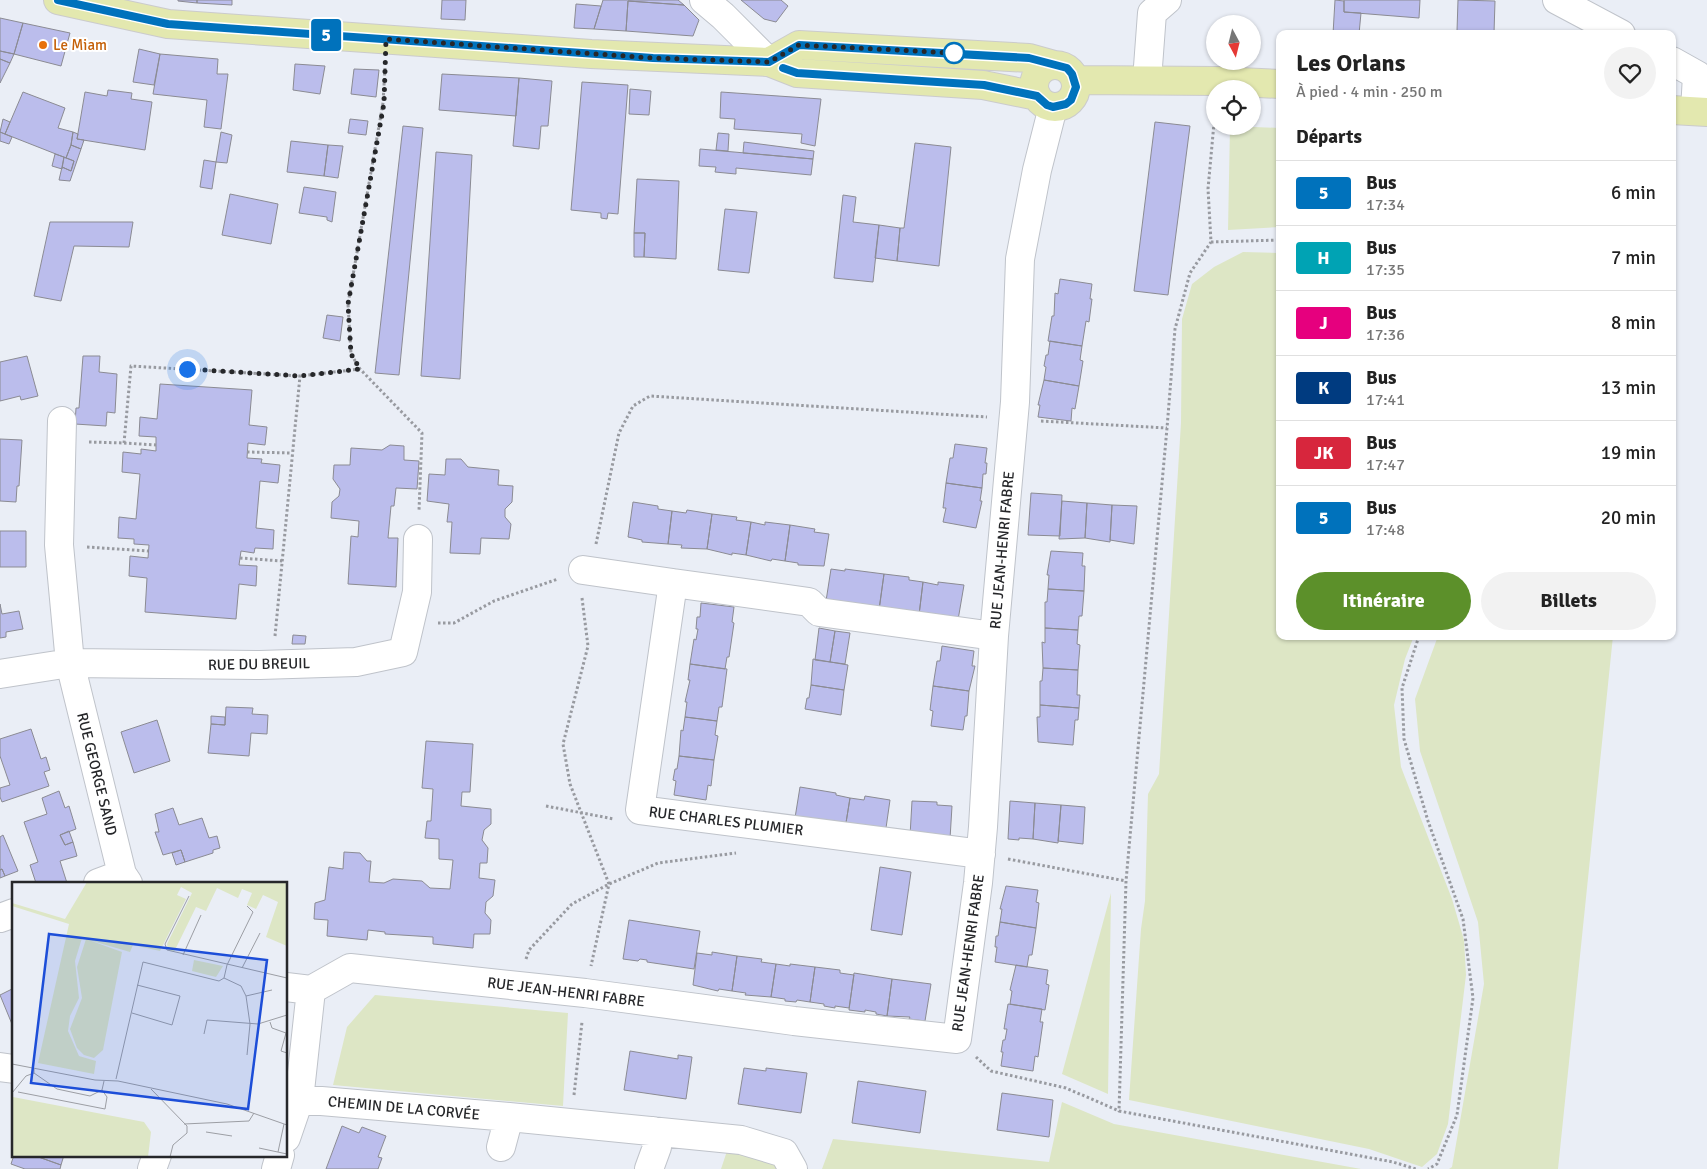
<!DOCTYPE html>
<html lang="fr">
<head>
<meta charset="utf-8">
<style>
	:root { --surface:#fff; --page:#f2f2f2; --text:#222; --muted:#767676; --line:#e0e0e0; --accent:#5c902a }
	body { margin:0; font-family:Signika,sans-serif; background:var(--page); color:var(--text); height:100vh; display:flex; flex-direction:column; font-size:19px; white-space:nowrap }
	* { box-sizing:border-box; margin:0 }
	p { font-size:16px; color:var(--muted) }
	.icon { flex:none; width:28px; height:28px; fill:none; stroke:currentColor; stroke-width:2; stroke-linecap:round; stroke-linejoin:round }
	.map { position:relative; flex:1; overflow:hidden }
	.panel { position:absolute; left:1276px; top:30px; width:400px; height:610px; display:flex; flex-direction:column; background:var(--surface); border-radius:10px; box-shadow:0 1px 4px #0004 }
	.panel>* { flex:none }
	.badge { padding:0 10px; border-radius:4px; font-size:18px; line-height:32px }
	.needle { width:32px; rotate:173deg }
	.controls { position:absolute; left:1206px; top:15px; display:grid; gap:10px }
	.controls a { display:grid; place-items:center; width:55px; height:55px; border-radius:50%; background:var(--surface); box-shadow:0 1px 4px #0004; font-size:25px }
	.you { position:absolute; width:25px; height:25px; margin:-12px; border:4px solid #fff; border-radius:50%; background:#1a73e8; box-shadow:0 0 0 8px #1a73e833 }
	.map>.badge { position:absolute; translate:-50% -50%; box-shadow:0 0 0 2px #fff }
	h2 { padding:0 20px; font-size:19px; line-height:45px }
	.round { display:grid; place-items:center; flex:none; width:52px; height:52px; border-radius:26px; background:var(--page) }
	.overview { display:flex; align-items:center; justify-content:space-between; height:85px; padding:0 20px }
	h1 { font-size:24px; font-weight:700; line-height:38px }
	.button { display:flex; gap:10px; margin-top:auto; padding:10px 20px }
	.button a { flex:1; height:58px; border-radius:30px; background:var(--accent); color:#fff; font-size:20px; font-weight:700; line-height:58px; text-align:center }
	.button a+a { background:var(--page); color:var(--text) }
	ul { padding:0; list-style:none }
	li { display:flex; align-items:center; gap:15px; height:65px; padding:0 20px; border-top:1px solid var(--line) }
	li div { flex:1 }
	li b { display:block; font-size:19px }
	li em { font-style:normal }
	li .badge { min-width:55px; font-weight:700; text-align:center }
	.map>svg:first-child { display:block }
</style>
</head>
<body>
<div class="map">
<svg width="1707" height="1169" viewBox="0 0 1707 1169">
	<rect width="100%" height="100%" fill="#eaeef6"/>
	<path fill="#dde6c5" d="M1230 126 1280 128V227L1228 230Z
		M1243 252 1280 253V636H1414L1405 659 1394 705 1401 767 1452 899 1464 940 1466 975 1448 1124 1437 1154 1422 1167 1369 1149 1129 1100 1141 929 1145 901 1148 794 1159 774 1181 423 1182 319 1192 284 1214 267Z
		M1438 636H1613L1558 1169H1449L1452 1167 1484 984 1478 922 1420 751 1415 699Z
		M1111 893 1108 1094 1062 1074Z
		M375 995 568 1013 563 1106 333 1085 347 1027Z
		M1062 1102 1114 1124 1361 1169H822L833 1139 1049 1162Z
		M728 1148 772 1159 779 1169H721Z"/>
	<path fill="#bbbdec" stroke="#8b8b93" d="M178 0H197V3L178 1Z
		M197 0H232V5L197 3Z
		M442 0H466L465 20 441 19Z
		M603 0H678L684 5 628 1 626 31 594 29Z
		M741 0H781L788 6 776 22 764 19Z
		M1335 0 1344 1V12L1361 13 1359 34H1333Z
		M1344 0H1420L1419 18 1344 12Z
		M1458 0 1495 1 1494 33 1457 31Z
		M628 1 684 5 699 20 693 36 626 31Z
		M576 4 601 6 594 29 574 28Z
		M0 18 23 23 14 54 0 51Z
		M23 23 70 33 61 66 14 54Z
		M139 49 160 54 154 85 133 82Z
		M0 51 14 54 10 63 0 59Z
		M160 54 218 59 217 74H228L221 129 204 127 207 100 153 94Z
		M0 59 10 63 0 83Z
		M295 64 325 66 320 94 293 90Z
		M354 69 379 70 376 97 351 94Z
		M442 74 519 78 516 116 439 110Z
		M519 78 552 81 548 126H541L539 149 513 146Z
		M582 82 628 85 618 214 608 213 607 219 601 218V213L571 210Z
		M630 89 651 91 649 115 629 114Z
		M108 90 132 93 131 99 152 102 145 150 77 139 85 92 107 96Z
		M23 92 65 108 58 128 73 132 71 145 66 158 5 134Z
		M721 92 821 99 815 146 801 143 802 134 734 129 735 119 720 118Z
		M3 119 10 122 5 134 0 132Z
		M350 119 368 121 366 135 348 133Z
		M1155 122 1190 126 1168 295 1134 291Z
		M403 126 423 128 399 375 375 373Z
		M0 132 12 137 9 144 0 141Z
		M73 132 78 134 77 139 84 140 81 149 71 145Z
		M221 132 232 135 227 163 216 162Z
		M718 133 729 134 728 151 716 150Z
		M291 141 328 145 324 176 287 172Z
		M744 142 814 151 813 159 743 153Z
		M915 143 951 147 939 266 897 261 900 228H904Z
		M71 145 81 149 70 181 59 180 62 167 71 171 74 161 66 158Z
		M328 145 343 146 338 178 324 176Z
		M700 149 813 159 811 175 736 168V174L715 172 716 167 699 166Z
		M436 152 472 155 460 379 421 376Z
		M55 154 64 157 62 169 52 166Z
		M64 157 74 161 71 171 62 167Z
		M204 160 216 162 212 189 200 187Z
		M637 179 679 181 676 259 644 257 645 233H634Z
		M304 187 336 192 332 222 327 220V217L299 213Z
		M230 194 278 204 271 244 222 235Z
		M843 195 856 197 853 222 879 225 873 282 834 278Z
		M725 209 757 212 749 273 718 270Z
		M50 222H133L129 247 74 246 61 301 34 296Z
		M879 225 900 228 897 261 875 258Z
		M634 233H645L644 257H634Z
		M1060 279 1092 284 1090 299H1092L1089 322 1086 321 1082 346 1048 341 1052 316H1054L1055 293 1058 294Z
		M327 315 343 317 340 341 323 338Z
		M1050 341 1082 346 1080 360 1083 361 1079 386 1044 380 1046 367 1044 366 1046 355H1048Z
		M27 356 38 396 21 400 20 396 0 401V362Z
		M83 356H100L99 372 117 374 115 413 107 412 106 426 75 424 76 408H79Z
		M1044 380 1079 386 1075 409 1072 408 1071 421 1038 417 1040 405H1038Z
		M160 384 252 390 249 425 267 427 265 445 248 443 247 458 262 459 261 463 280 465 278 483 260 481 256 528 274 530 273 549 255 548 254 553 241 551 239 565 257 566 256 586 239 584 236 619 145 612 147 578 129 576 130 556 148 558 149 545 134 544V539L118 538 119 517 136 519 140 474 122 472 123 452 141 454V449L156 451V437L139 436 140 417 157 419Z
		M0 439 22 440 19 486H17L16 502 0 501Z
		M955 444 987 448 985 463H987L986 474H983L982 488 946 483 950 458H953Z
		M390 445 404 446V460L419 461 417 489 396 488 394 506H391L388 538H398L396 587 348 584 351 536 358 537 359 521 331 518 332 502 339 496 340 489 333 479 334 465H350L351 448 382 450Z
		M446 459H461L468 467 499 470 498 485 513 486 512 502 505 509V517L511 524 509 539 481 538 480 554 450 553 452 522H447L449 504 427 501 429 474 445 475Z
		M946 483 982 488 980 501H982L976 528 943 522 946 508H943Z
		M1031 493 1062 495 1060 536 1028 535Z
		M1062 501 1087 503 1085 538 1059 539Z
		M633 502 658 506V509L672 511 668 544 642 542V540L628 537Z
		M1087 503 1112 505 1110 542 1085 538Z
		M1112 505 1137 506 1134 544 1110 540Z
		M687 510 712 514 707 549 681 548 682 545 668 544 672 511 686 513Z
		M712 514 737 517 736 520 751 522 746 555 732 553V555L707 549Z
		M751 522 765 525V522L790 525 785 561 772 559 771 561 746 555Z
		M790 525 815 529 814 532 829 534 824 566 798 565V563L785 561Z
		M0 531H26V567H0Z
		M1051 551 1083 553 1082 566H1085L1084 591 1048 589 1049 575H1047Z
		M831 569 845 571V569L884 574 879 611 826 601Z
		M884 574 909 577V580L923 582 919 615 879 609Z
		M923 582 938 585V582L964 585 958 620 919 615Z
		M1048 589 1084 591 1082 616H1079L1078 630 1045 628V602H1047Z
		M701 603 734 607 732 622 734 623 729 657H727L725 669 690 664 694 639 696 640 698 629H696L697 617H700Z
		M0 604 2 614 19 611 23 629 6 632V637L0 638Z
		M819 628 835 631 830 662 815 660Z
		M1045 628 1078 630 1077 644 1080 645 1078 670 1043 668 1042 642 1045 643Z
		M835 631 850 633 845 664 830 662Z
		M293 635 306 636 305 644H292Z
		M942 646 974 651 972 666H975L969 691 933 686 937 661H940Z
		M813 659 848 665 844 690 811 685Z
		M690 664 727 669 722 707H719L717 721 685 717 687 702H685L690 680H688Z
		M1043 668 1078 670 1077 695H1080L1079 708 1040 705V681H1042Z
		M811 685 844 690 841 715 805 709 807 698H809Z
		M933 686 969 691 967 716H965L963 730 931 726 933 711 930 710Z
		M1040 705 1079 708 1078 720H1075L1073 745 1038 742 1037 717H1040Z
		M226 707 253 708 252 714 268 715 267 734 251 733 249 756 208 753 211 724 225 725Z
		M211 716 225 717V725L211 724Z
		M685 717 717 721 715 735 718 736 714 760 679 756 681 730 683 731Z
		M157 720 170 761 134 773 121 732Z
		M31 729 41 759 46 757 50 770 44 772 49 786 2 802 0 797V788L10 785 0 756V739Z
		M426 741 473 744 470 792H462L461 806 491 809V824L484 830 482 840 488 848 487 863H480L479 878 495 880 493 896 486 902 485 913 491 920 490 934H474L473 948 433 944V937L385 934V932L368 930 367 940 327 936 328 920 314 919 315 903 325 900 329 867 343 869 344 852 360 853 367 861H371L369 882 384 883 393 879 422 881 430 888 450 889 453 860 439 859V839L425 838 427 821H431L433 789 422 788Z
		M679 756 714 760 711 786 708 785 706 800 674 795 676 781 673 780 675 769H677Z
		M800 787 836 793V795L850 798 845 829 794 824Z
		M59 791 65 808 69 806 76 829 60 835 65 845 73 842 77 856 60 861 67 883H36L30 865 38 862 24 822 47 814 42 798Z
		M865 796 890 800 885 835 845 829 850 798 864 800Z
		M912 801 937 802V805L952 806 950 839 910 836Z
		M1010 801 1035 803 1033 839 1019 838V840L1008 839Z
		M1035 803 1061 805 1058 843 1033 839Z
		M1061 805 1085 807 1083 844 1058 841Z
		M173 808 179 825 202 818 209 838 217 836 220 848 213 850V853L185 862 181 850 163 855 155 832H159L155 814Z
		M69 831 73 842 65 845 60 835Z
		M3 835 18 871 5 876 2 869 0 870V837Z
		M181 850 185 862 176 865 172 853Z
		M880 867 911 872 902 935 871 930Z
		M2 869 5 876 0 878V870Z
		M1006 886 1038 890 1036 902 1039 903 1036 928 1000 922 1002 909H1000Z
		M629 920 700 931 694 969 647 962V960L640 959 638 961 623 959Z
		M1000 922 1036 928 1032 955H1029L1027 967 995 962 997 947H995L996 936H998Z
		M712 952 737 956 732 991 719 989 718 991 693 985 697 953 712 955Z
		M737 956 762 959 761 962 776 964 771 997 745 995 746 993 732 991Z
		M776 964 790 966V964L815 967 810 1002 797 1000 796 1002 785 1001V999L771 997Z
		M1016 965 1048 970 1046 984 1049 985 1045 1010 1010 1004 1012 991 1010 990Z
		M815 967 840 970V973L854 975 849 1008 835 1006V1008L824 1006V1004L810 1002Z
		M854 973 892 979 887 1016 876 1014V1012L865 1010V1012L849 1010Z
		M892 979 931 984 925 1021 909 1019 910 1017 887 1016Z
		M14 988V1029L0 995Z
		M1008 1004 1042 1009 1040 1022H1043L1038 1057 1035 1056 1033 1071 1001 1066 1003 1052H1001L1003 1040H1005L1007 1029H1004Z
		M630 1051 678 1059V1055L692 1057 686 1099 624 1090Z
		M744 1068 766 1071V1068L807 1073 801 1113 738 1104Z
		M858 1081 926 1091 920 1133 852 1123Z
		M1002 1093 1053 1100 1049 1137 997 1130Z
		M342 1126 359 1133 362 1127 386 1136 378 1157 382 1158 378 1169H326Z
		M14 1155H33L61 1165 60 1169H25L11 1164Z
		M33 1155H64L61 1165Z"/>
	<g fill="none" stroke-linecap="round" stroke-linejoin="round">
		<g stroke="#bfc3ca" stroke-width="30">
			<path id="minor" d="M704 0 723 16 769 62
				M1557 0 1621 34
				M1672 61 1697 75 1695 111
				M1147 80 1152 13 1167 0
				M62 421 59 545 70 663 122 874 128 883
				M583 570 673 583
				M0 674 70 663 260 665 356 662 403 652 417 592 418 539
				M981 854 640 810 673 583 809 602 819 612 994 636
				M98 883 122 874
				M0 918 14 913
				M286 987 311 990
				M0 1067 14 1069
				M286 1098 509 1117 741 1140 784 1153 793 1169
				M286 1138 299 1100 311 990 350 968 585 993 794 1021 957 1039 978 883 983 827 994 636 1015 402 1020 259 1037 170 1053 107
				M501 1147 509 1117
				M152 1169 157 1155
				M276 1169 280 1155
				M649 1169 657 1147 653 1131"/>
		</g>
		<g stroke="#cbcbcc" stroke-width="30">
			<path id="major" d="M58 0 168 24 591 54 769 62 797 73 983 85 1037 96
				M769 62 799 45 1029 58 1054 65
				M1034 86a21 21 0 1 1 42 0a21 21 0 1 1-42 0Z
				M1076 80 1218 81 1280 84
				M1672 110 1707 112"/>
		</g>
		<path stroke="#989aa0" stroke-width="3" stroke-dasharray="2.5 2.5" stroke-linecap="butt" d="M385 68 383 103 348 304 351 354 360 369 422 433 419 511
			M1215 112 1208 189 1211 242 1190 273 1175 329 1167 428 1126 881 1119 1111 1393 1162 1416 1169
			M1211 242 1280 240
			M1041 421 1167 428
			M89 442 124 443 131 366 300 376 360 369
			M124 443 156 445
			M247 452 292 453
			M596 544 619 433 633 406 650 396 987 417
			M87 547 148 551
			M240 558 282 561
			M582 598 588 646 563 744 570 784 609 884 591 966
			M438 623H454L494 601 558 579
			M275 636 300 376
			M1419 636 1402 688 1404 739 1428 821 1463 919 1473 998 1457 1115 1437 1164 1428 1169
			M546 806 614 819
			M1008 859 1126 881
			M526 959 529 950 572 904 609 884 658 863 736 853
			M976 1057 991 1071 1066 1088 1119 1111
			M574 1095 582 1022"/>
		<use href="#minor" stroke="#fff" stroke-width="28"/>
		<use href="#major" stroke="#e3e8af" stroke-width="28"/>
	</g>
	<g fill="none" stroke-linecap="round" stroke-linejoin="round">
		<g stroke="#fff" stroke-width="11">
			<path id="line" d="M58 0 168 24 653 58 769 62 799 45 1029 58 1067 68 1072 74 1076 87 1071 100 1066 104 1053 107 1047 105 1037 96 984 85 797 73 783 68"/>
		</g>
		<use href="#line" stroke="#0072bc" stroke-width="8"/>
		<path stroke="#26272a" stroke-width="5" stroke-dasharray="0 9" d="M187 369 300 376 360 369 351 354 348 304 384 103 386 39 653 58 769 62 799 45 954 53"/>
	</g>
	<circle fill="#e8710a" stroke="#fff" stroke-width="2" cx="43" cy="45" r="5"/>
	<circle fill="#fff" stroke="#0072bc" stroke-width="2.5" cx="954" cy="53" r="10"/>
	<g text-anchor="middle" stroke-width="4" stroke-linejoin="round" paint-order="stroke">
		<g font-size="15" fill="#c56008" stroke="#fff" text-anchor="start">
			<text x="53" y="50">Le Miam</text>
		</g>
		<g font-size="15" fill="#26272a" stroke="#fff">
			<text transform="translate(1002 550) rotate(-85)" y="5">RUE JEAN-HENRI FABRE</text>
			<text transform="translate(259 664) rotate(-1)" y="5">RUE DU BREUIL</text>
			<text transform="translate(97 774) rotate(76)" y="5">RUE GEORGE SAND</text>
			<text transform="translate(726 821) rotate(7)" y="5">RUE CHARLES PLUMIER</text>
			<text transform="translate(968 953) rotate(-82)" y="5">RUE JEAN-HENRI FABRE</text>
			<text transform="translate(566 992) rotate(7)" y="5">RUE JEAN-HENRI FABRE</text>
			<text transform="translate(404 1108) rotate(5)" y="5">CHEMIN DE LA CORVÉE</text>
		</g>
	</g>
	<g transform="translate(12 882)">
		<rect width="275" height="275" fill="#eaeef6"/>
		<path d="M75 0H275V64L254 55 266 20 251 13 244 27 235 23 240 11 230 7 226 16 205 6 194 29 184 25 162 70 156 68 155 62 180 11 169 5 165 13 174 17 148 69 121 63 118 70 70 56 63 79 67 116 58 134 56 149 67 174 84 179 82 192 26 181 57 42 0 24V21L53 37ZM74 57 110 70 91 168 82 176 72 173 65 166 58 147 70 116 65 85ZM182 78 211 84 204 95 180 89ZM1 215 132 240 139 250 136 275H0Z" fill="#dde6c5"/>
		<path fill="none" stroke="#9c9ea4" stroke-width="1" d="M177 14 153 62 155 68 275 96M171 73 189 33M230 86 248 51M212 96 229 104 234 114 238 142 235 173M234 114 260 108M120 131 160 143 168 114 125 103M258 140 260 146 274 151 269 169 275 171M192 152 195 138 246 142 275 133M0 182 83 198 106 199M22 187V191L45 207 78 214 90 208 92 199M104 197 131 80 207 99 212 96 215 83 241 30 235 24M106 199 215 222 275 243M139 207 175 244V251L161 263 158 275M6 210 93 227 95 215 90 208M0 211 14 194 22 191M172 242 237 239 242 231M194 250 220 254M247 266 275 272M266 270 272 242"/>
		<path fill="#1d4ed8" fill-opacity="0.15" stroke="#1d4ed8" stroke-width="2.5" d="M37 52 255 78 236 227 19 201Z"/>
		<rect width="275" height="275" fill="none" stroke="#26272a" stroke-width="2.5"/>
	</g>
</svg>
<div class="controls">
<a><svg class="needle" viewBox="-14 -14 28 28"><path d="M0-13l5 13h-10z" fill="#e53935"/><path d="M0 13l5-13h-10z" fill="#767676"/></svg></a>
<a><svg class="icon" aria-label="locate" viewBox="0 0 24 24"><circle cx="12" cy="12" r="6"/><path d="M12 2v4M12 18v4M2 12h4M18 12h4"/></svg></a>
</div>
<div class="you" style="left:187px;top:369px"></div>
<b class="badge" style="left:326px;top:35px;background:#0072bc;color:#fff">5</b>
<section class="panel">
<div class="overview"><div><h1>Les Orlans</h1><p>À pied · 4 min · 250 m</p></div><a class="round"><svg class="icon" aria-label="heart" viewBox="0 0 24 24"><path d="M12 20l-8-8c-3-5 5-10 8-4 3-6 11-1 8 4z"/></svg></a></div>
<h2>Départs</h2>
<ul>
<li><span class="badge" style="background:#0072bc;color:#fff">5</span><div><b>Bus</b><p>17:34</p></div><em>6 min</em></li>
<li><span class="badge" style="background:#00a3b4;color:#fff">H</span><div><b>Bus</b><p>17:35</p></div><em>7 min</em></li>
<li><span class="badge" style="background:#e6007e;color:#fff">J</span><div><b>Bus</b><p>17:36</p></div><em>8 min</em></li>
<li><span class="badge" style="background:#003b80;color:#fff">K</span><div><b>Bus</b><p>17:41</p></div><em>13 min</em></li>
<li><span class="badge" style="background:#d7263d;color:#fff">JK</span><div><b>Bus</b><p>17:47</p></div><em>19 min</em></li>
<li><span class="badge" style="background:#0072bc;color:#fff">5</span><div><b>Bus</b><p>17:48</p></div><em>20 min</em></li>
</ul>
<div class="button"><a>Itinéraire</a><a>Billets</a></div>
</section>
</div>
</body>
</html>
